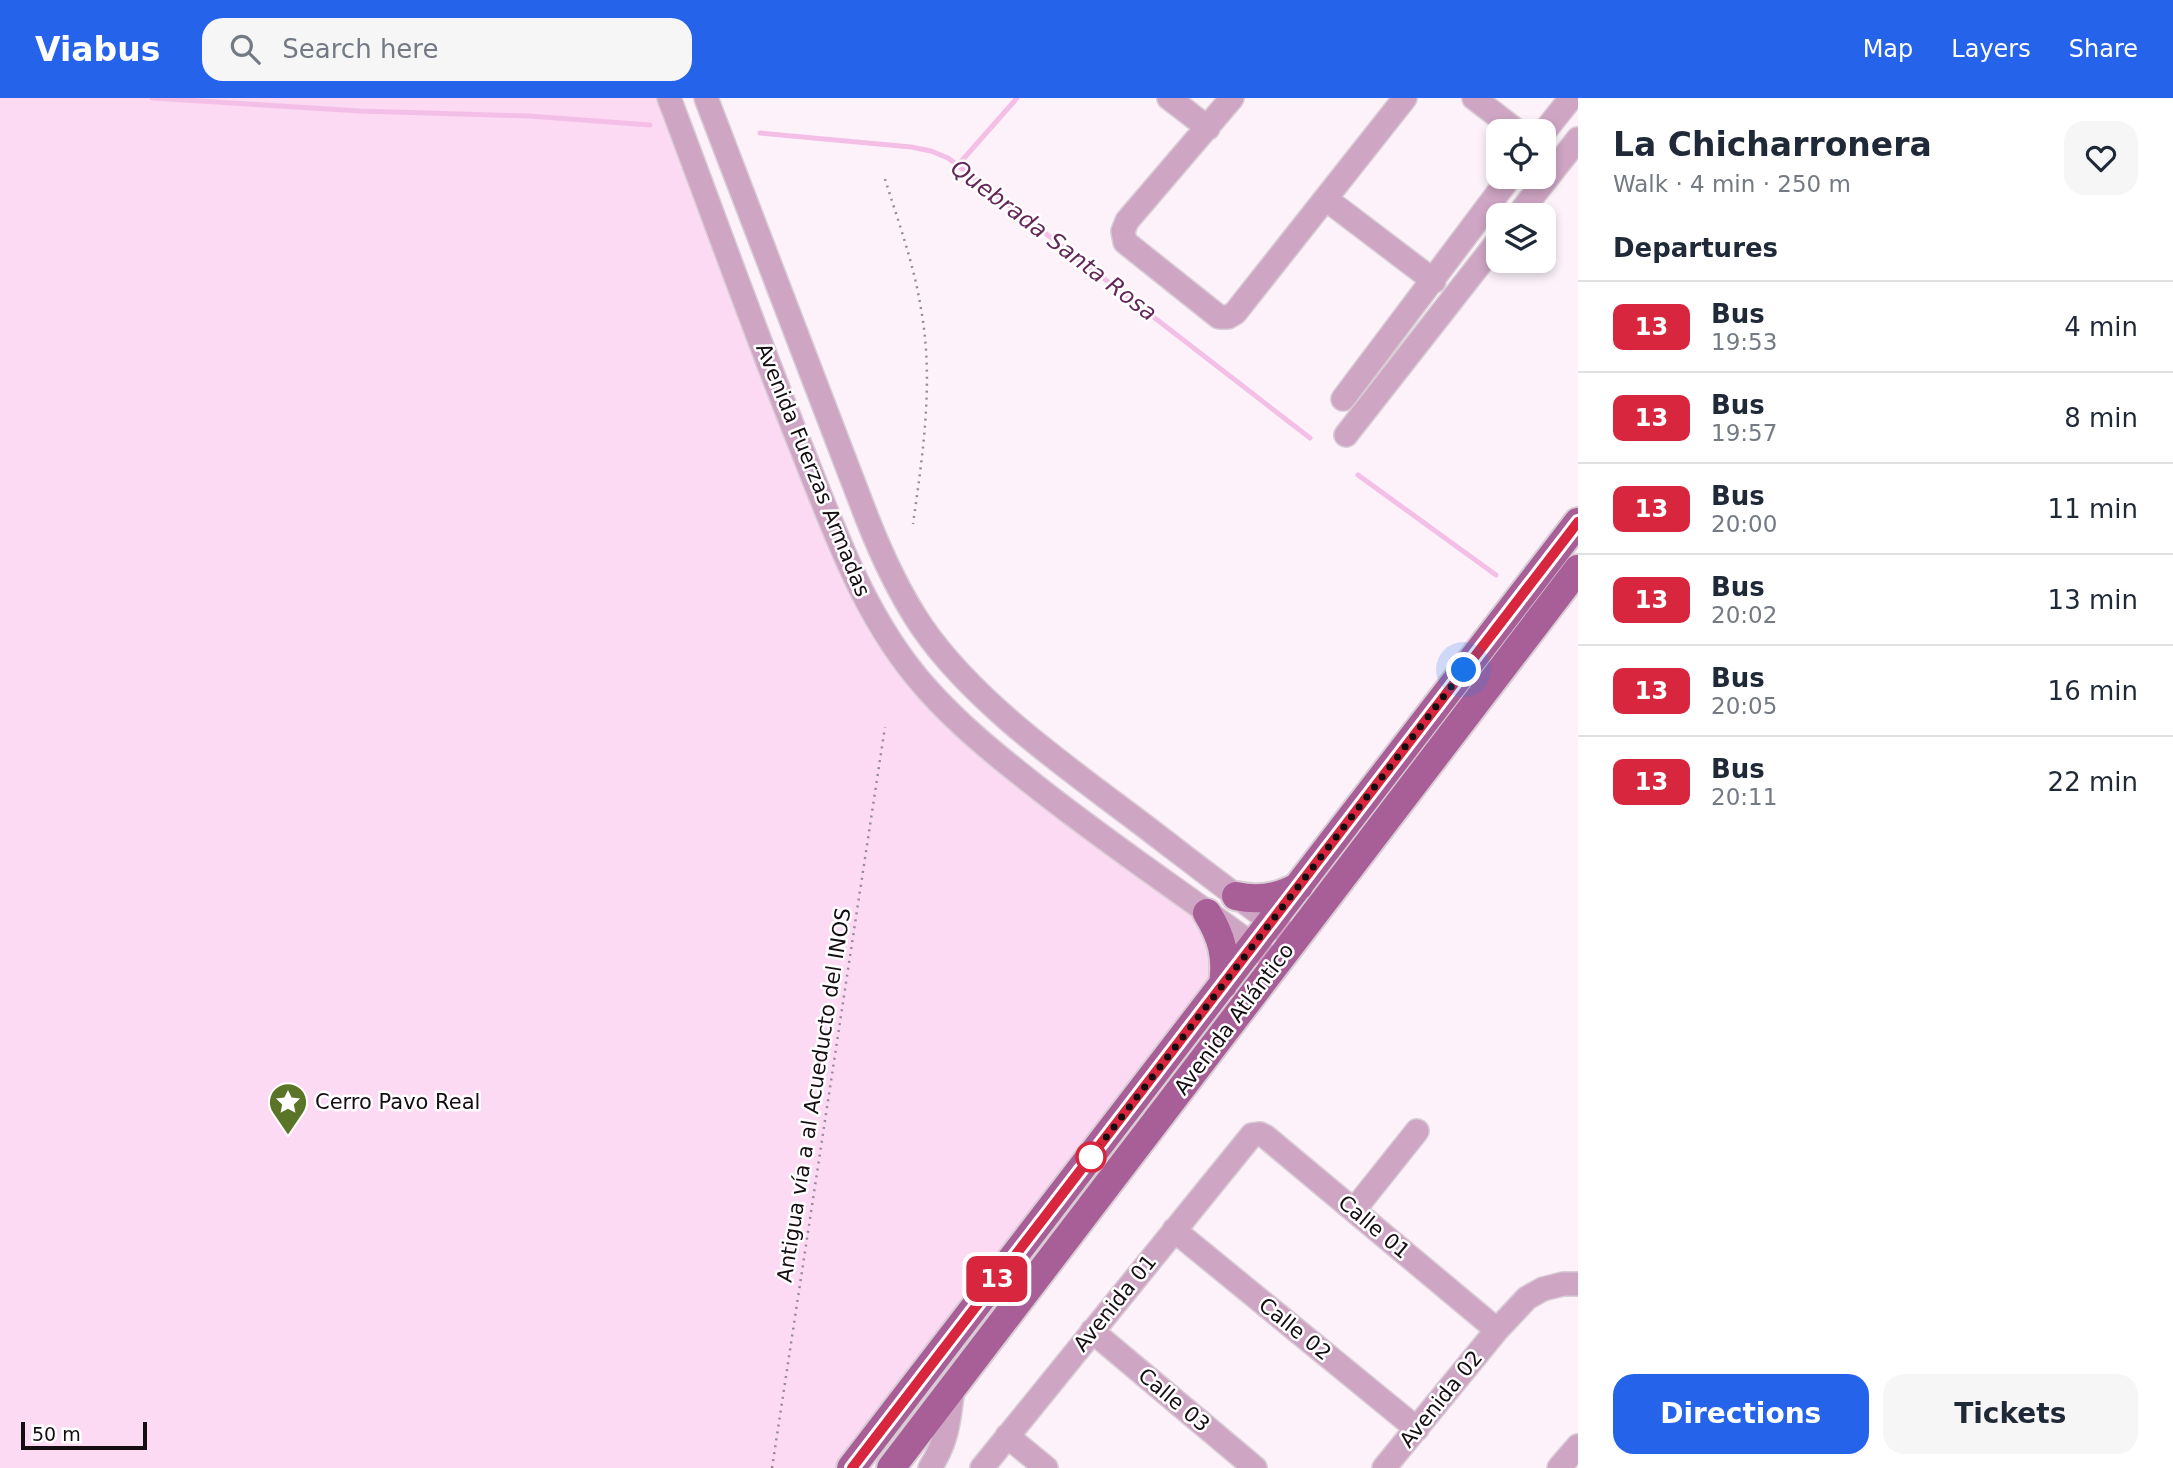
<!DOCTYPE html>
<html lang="en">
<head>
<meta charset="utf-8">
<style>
	:root { --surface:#fff; --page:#f6f6f7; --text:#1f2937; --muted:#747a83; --line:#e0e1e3; --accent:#2563eb }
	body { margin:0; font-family:"DejaVu Sans",sans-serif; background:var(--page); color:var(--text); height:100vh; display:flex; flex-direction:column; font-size:26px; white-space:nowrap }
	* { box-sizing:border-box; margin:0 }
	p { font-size:23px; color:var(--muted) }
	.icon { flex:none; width:38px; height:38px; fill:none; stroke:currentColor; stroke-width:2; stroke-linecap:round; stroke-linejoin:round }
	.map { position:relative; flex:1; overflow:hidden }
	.details { display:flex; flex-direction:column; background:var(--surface); width:595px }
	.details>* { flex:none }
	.badge { padding:0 14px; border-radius:10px; font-size:24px; line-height:46px }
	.fabs { position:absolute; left:1486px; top:21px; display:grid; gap:14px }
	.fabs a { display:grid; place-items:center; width:70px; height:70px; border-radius:14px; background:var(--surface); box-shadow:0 4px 10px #0003; font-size:35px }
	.scale { position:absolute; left:21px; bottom:18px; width:126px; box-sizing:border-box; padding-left:7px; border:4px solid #160d13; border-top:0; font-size:19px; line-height:24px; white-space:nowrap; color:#160d13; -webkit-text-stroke:5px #fff; paint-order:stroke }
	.you { position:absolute; width:35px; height:35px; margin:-18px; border:5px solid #fff; border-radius:50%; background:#1a73e8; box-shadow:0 0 0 10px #1a73e833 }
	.map>.badge { position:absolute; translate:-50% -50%; box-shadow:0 0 0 4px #fff }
	h2 { padding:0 35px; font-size:26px; line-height:63px }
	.round { display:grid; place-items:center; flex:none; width:74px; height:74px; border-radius:21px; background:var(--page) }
	.overview { display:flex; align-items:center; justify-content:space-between; height:119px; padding:0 35px }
	h1 { font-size:33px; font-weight:700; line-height:52px }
	.primary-button { display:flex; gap:14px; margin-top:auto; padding:14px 35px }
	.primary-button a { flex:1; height:80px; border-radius:21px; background:var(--accent); color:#fff; font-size:28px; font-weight:700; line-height:80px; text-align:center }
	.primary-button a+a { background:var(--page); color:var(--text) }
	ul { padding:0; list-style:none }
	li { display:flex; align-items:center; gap:21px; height:91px; padding:0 35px; border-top:2px solid var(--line) }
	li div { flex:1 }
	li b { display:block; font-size:26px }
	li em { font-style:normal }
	li .badge { min-width:77px; font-weight:700; text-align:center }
	header { display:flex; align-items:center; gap:42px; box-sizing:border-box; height:98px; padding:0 35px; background:var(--accent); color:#fff }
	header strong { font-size:33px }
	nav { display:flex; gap:38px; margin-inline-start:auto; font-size:24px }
	.search { width:490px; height:63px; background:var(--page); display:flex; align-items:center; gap:18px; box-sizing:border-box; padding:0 24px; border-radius:21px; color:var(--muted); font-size:26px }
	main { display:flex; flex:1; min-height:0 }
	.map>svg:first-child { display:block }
</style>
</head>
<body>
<header>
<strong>Viabus</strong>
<div class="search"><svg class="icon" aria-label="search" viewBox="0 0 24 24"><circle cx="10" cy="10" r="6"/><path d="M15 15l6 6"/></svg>Search here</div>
<nav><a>Map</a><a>Layers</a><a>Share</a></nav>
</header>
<main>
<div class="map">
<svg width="1578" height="1370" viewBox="0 0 1578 1370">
	<rect width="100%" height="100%" fill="#fdf2fa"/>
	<path fill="#fddaf3" d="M0 0H669L785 309 907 567 1183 798 1226 869 851 1370H0Z"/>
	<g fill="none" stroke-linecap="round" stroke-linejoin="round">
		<path stroke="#f4bfe6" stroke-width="5" d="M152 0 360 13 529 18 650 27
			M760 35 911 49 931 53 948 60 1310 340
			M958 67 1017 0
			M1358 377 1496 477"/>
		<g stroke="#d8cdd5" stroke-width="26">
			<path id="minor" d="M669 0C713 116 755 234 801 349 835 434 865 522 927 591 959 627 996 657 1033 686 1112 749 1196 804 1277 865
				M706 0 867 420C882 458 899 495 922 529 973 603 1062 666 1134 720 1188 761 1240 802 1295 841
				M1169 0 1208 30
				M1232 0 1127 123 1123 133 1125 144 1219 219H1228L1235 215 1405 0
				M1474 0 1517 33
				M1544 34 1571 0
				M1326 101 1434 183
				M1518 117 1578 41
				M1343 301 1510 79
				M1346 337 1498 143
				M1354 1112 1417 1033
				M1174 1132 1417 1331
				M1092 1233 1255 1370
				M1007 1338 1046 1370
				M930 1370C948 1342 949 1321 953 1289
				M982 1370 1252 1037 1260 1036 1266 1039 1497 1232
				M1384 1370 1497 1232 1527 1200 1543 1191 1563 1186H1578
				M1559 1370 1578 1348"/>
		</g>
		<g stroke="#d8cdd5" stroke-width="32">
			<path id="major" d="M1236 798C1259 803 1279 800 1299 788
				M1207 815C1222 839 1227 859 1223 887
				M851 1370 1578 424
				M891 1370 1578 471"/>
		</g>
		<path stroke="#968c93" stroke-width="2.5" stroke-dasharray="2 5" stroke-linecap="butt" d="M885 81C898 123 914 166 921 211 934 282 923 355 913 426
			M772 1370 885 629"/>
		<use href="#minor" stroke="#cea5c3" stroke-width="23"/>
		<use href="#major" stroke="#a85f97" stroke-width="28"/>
	</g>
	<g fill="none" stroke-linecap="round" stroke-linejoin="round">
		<g stroke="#fff" stroke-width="16">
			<path id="line" d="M852 1370 1578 424"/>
		</g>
		<use href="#line" stroke="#d7263d" stroke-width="10"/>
		<path stroke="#160d13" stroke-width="7" stroke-dasharray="0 12.6" d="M1091 1059 1464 572"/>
	</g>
	<defs>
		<g id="sight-pin" transform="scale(2.0125)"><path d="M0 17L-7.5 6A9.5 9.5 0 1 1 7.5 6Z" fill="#5a7428" stroke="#fff"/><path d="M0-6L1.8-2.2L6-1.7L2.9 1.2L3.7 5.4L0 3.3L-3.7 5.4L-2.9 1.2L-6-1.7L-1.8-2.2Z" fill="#fff"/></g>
	</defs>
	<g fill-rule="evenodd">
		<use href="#sight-pin" x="288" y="1004"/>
	</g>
	<circle fill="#fff" stroke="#d7263d" stroke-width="3.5" cx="1091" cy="1059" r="14"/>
	<g text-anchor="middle" stroke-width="5" stroke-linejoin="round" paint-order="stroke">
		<g font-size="21" fill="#160d13" stroke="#fff">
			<text transform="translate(813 372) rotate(68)" y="7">Avenida Fuerzas Armadas</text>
			<text transform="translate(1234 921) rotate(-53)" y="7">Avenida Atlántico</text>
			<text transform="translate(814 997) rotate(-81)" y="7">Antigua vía a al Acueducto del INOS</text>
			<text transform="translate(1374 1129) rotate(40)" y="7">Calle 01</text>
			<text transform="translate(1115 1205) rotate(-51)" y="7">Avenida 01</text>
			<text transform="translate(1295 1231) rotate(39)" y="7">Calle 02</text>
			<text transform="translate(1441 1301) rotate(-51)" y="7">Avenida 02</text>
			<text transform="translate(1174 1302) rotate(40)" y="7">Calle 03</text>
		</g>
		<g font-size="21" fill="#160d13" stroke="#fff" text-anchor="start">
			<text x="315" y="1011">Cerro Pavo Real</text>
		</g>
		<g font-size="23" font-style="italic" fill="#642757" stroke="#fff">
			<text transform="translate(1054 142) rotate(37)" y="8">Quebrada Santa Rosa</text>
		</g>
	</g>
</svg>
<div class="fabs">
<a><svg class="icon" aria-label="locate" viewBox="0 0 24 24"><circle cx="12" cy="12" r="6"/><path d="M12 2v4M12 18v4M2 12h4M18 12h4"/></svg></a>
<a><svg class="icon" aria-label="layers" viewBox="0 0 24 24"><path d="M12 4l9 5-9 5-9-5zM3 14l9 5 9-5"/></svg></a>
</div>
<div class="scale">50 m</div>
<div class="you" style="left:1464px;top:572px"></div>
<b class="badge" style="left:997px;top:1181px;background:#d7263d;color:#fff">13</b>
</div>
<section class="details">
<div class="overview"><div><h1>La Chicharronera</h1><p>Walk · 4 min · 250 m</p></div><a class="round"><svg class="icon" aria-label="heart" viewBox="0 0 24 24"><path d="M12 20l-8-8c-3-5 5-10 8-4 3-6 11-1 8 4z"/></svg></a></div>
<h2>Departures</h2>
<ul>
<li><span class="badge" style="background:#d7263d;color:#fff">13</span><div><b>Bus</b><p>19:53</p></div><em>4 min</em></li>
<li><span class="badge" style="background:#d7263d;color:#fff">13</span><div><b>Bus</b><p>19:57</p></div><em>8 min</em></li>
<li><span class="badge" style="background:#d7263d;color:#fff">13</span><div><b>Bus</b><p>20:00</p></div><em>11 min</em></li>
<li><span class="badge" style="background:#d7263d;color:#fff">13</span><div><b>Bus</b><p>20:02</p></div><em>13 min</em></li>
<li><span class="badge" style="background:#d7263d;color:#fff">13</span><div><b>Bus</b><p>20:05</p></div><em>16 min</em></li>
<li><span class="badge" style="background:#d7263d;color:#fff">13</span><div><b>Bus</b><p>20:11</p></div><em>22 min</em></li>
</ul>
<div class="primary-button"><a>Directions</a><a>Tickets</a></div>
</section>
</main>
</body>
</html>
